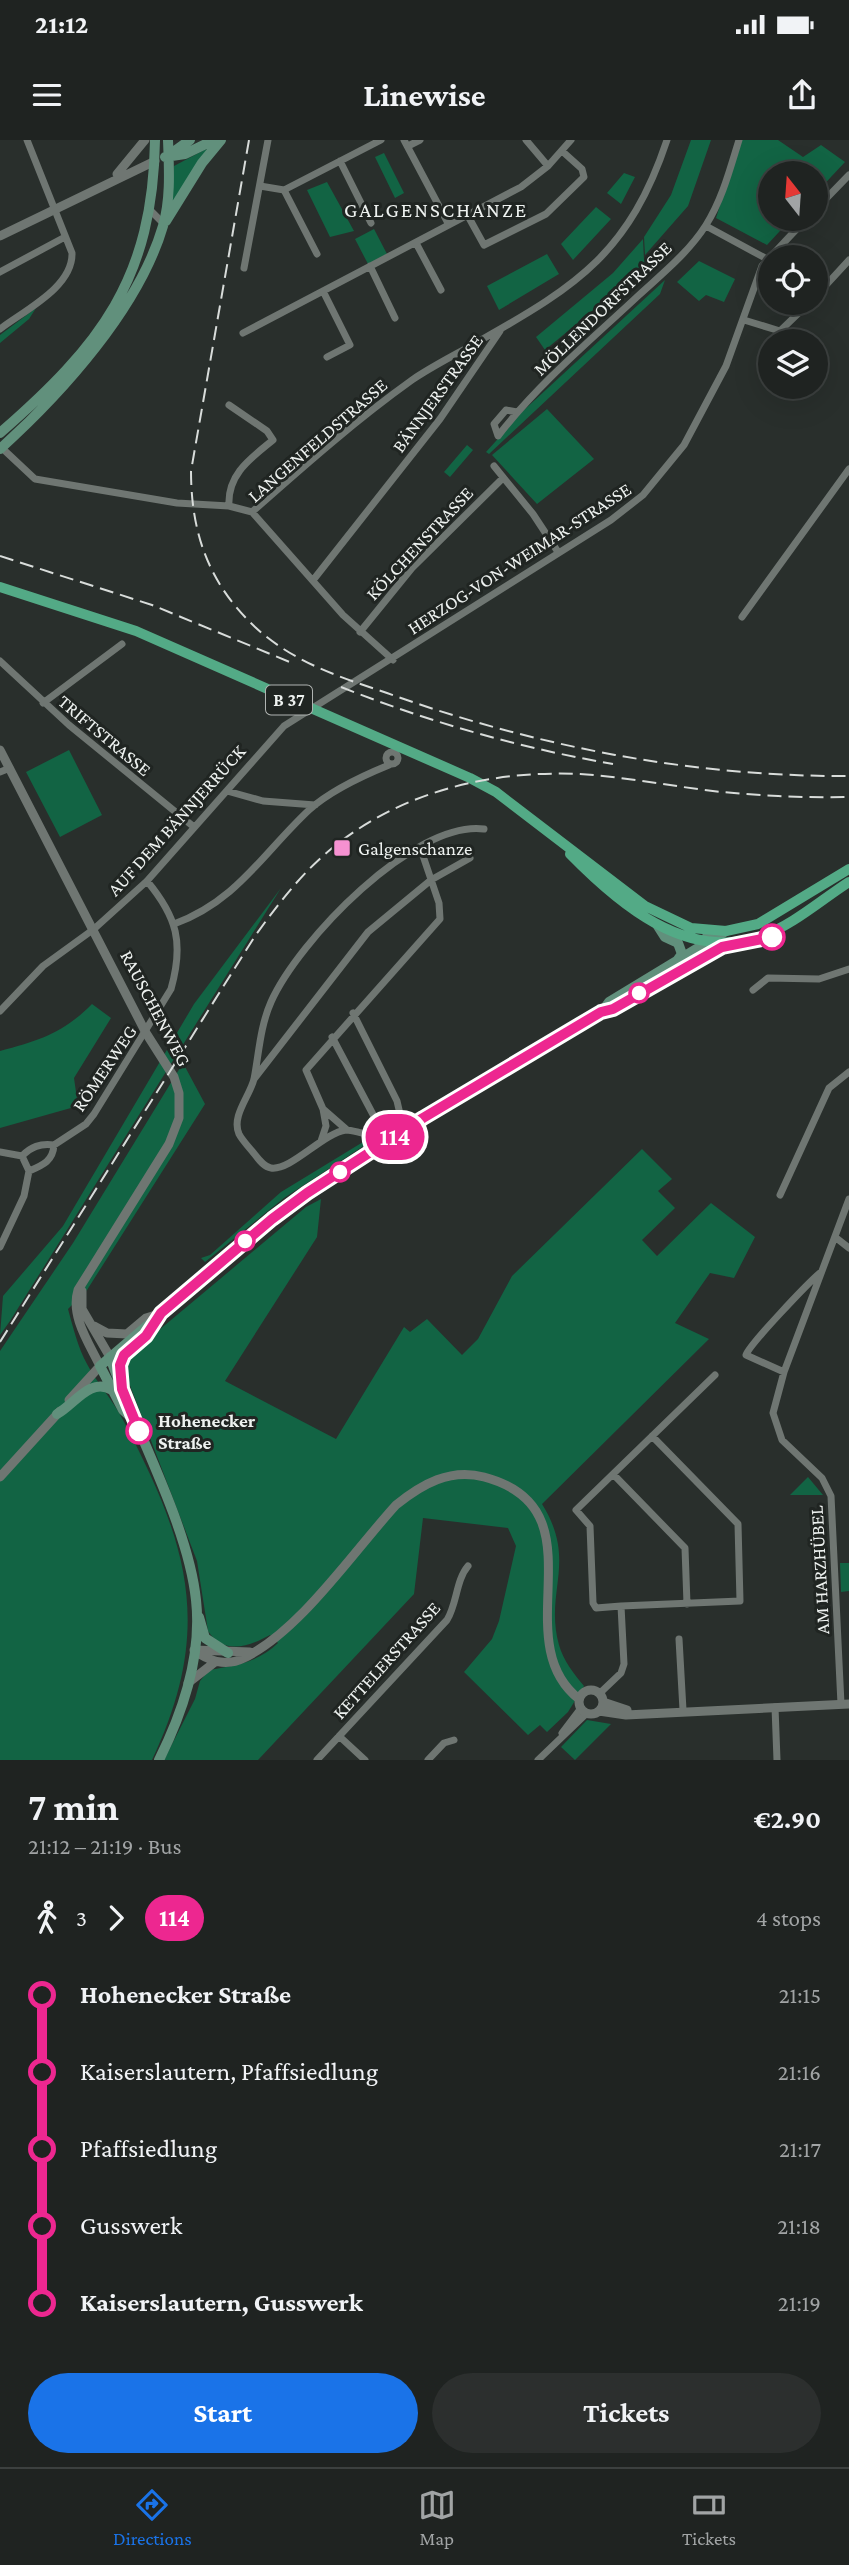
<!DOCTYPE html>
<html lang="en">
<head>
<meta charset="utf-8">
<style>
	:root { --surface:#1f2321; --page:#2c2f2e; --text:#f1f3f6; --muted:#a1a4a5; --line:#3c403f; --accent:#1a73e8 }
	body { margin:0; font-family:"Crimson Pro",serif; background:var(--page); color:var(--text); height:100vh; display:flex; flex-direction:column; font-size:26px; white-space:nowrap }
	* { box-sizing:border-box; margin:0 }
	p { font-size:23px; color:var(--muted) }
	.icon { flex:none; width:38px; height:38px; fill:none; stroke:currentColor; stroke-width:2; stroke-linecap:round; stroke-linejoin:round }
	.map { position:relative; height:1620px; overflow:hidden }
	.details { display:flex; flex-direction:column; background:var(--surface); flex:1 }
	.details>* { flex:none }
	.badge { padding:0 14px; border-radius:23px; font-size:24px; line-height:46px }
	.needle { width:46px; rotate:343deg }
	.buttons { position:absolute; left:758px; top:21px; display:grid; gap:14px }
	.buttons a { display:grid; place-items:center; width:70px; height:70px; border-radius:50%; background:var(--surface); box-shadow:0 7px 28px #0002,0 0 0 2px var(--line); font-size:35px }
	.map>.badge { position:absolute; translate:-50% -50%; box-shadow:0 0 0 4px #fff }
	.legs { display:flex; align-items:center; gap:10px; height:77px; padding:0 28px; font-size:23px }
	.legs p { margin-inline-start:auto }
	.overview { display:flex; align-items:center; justify-content:space-between; height:119px; padding:0 28px }
	h1 { font-size:38px; font-weight:700; line-height:52px }
	.primary-button { display:flex; gap:14px; margin-top:auto; padding:14px 28px }
	.primary-button a { flex:1; height:80px; border-radius:42px; background:var(--accent); color:#fff; font-size:28px; font-weight:700; line-height:80px; text-align:center }
	.primary-button a+a { background:var(--page); color:var(--text) }
	ul { padding:0 28px; list-style:none }
	li { display:flex; align-items:center; gap:24px; height:77px; font-size:26px }
	li i { display:grid; place-items:center; width:10px; height:100%; margin:0 9px; background:currentColor }
	li i::after { content:''; width:18px; height:18px; margin:-9px; border:5px solid; border-radius:50%; background:var(--surface) }
	li p { margin-inline-start:auto }
	li:first-child i { background:linear-gradient(#0000 50%,currentColor 0) }
	li:last-child i { background:linear-gradient(currentColor 50%,#0000 0) }
	.status { display:flex; justify-content:space-between; align-items:center; height:49px; padding:0 35px; background:var(--surface); direction:ltr }
	.status svg { height:19px; fill:currentColor }
	header { display:flex; justify-content:space-between; align-items:center; height:91px; padding:0 28px; background:var(--surface); font-size:32px; font-weight:700 }
	.menu { display:flex; justify-content:space-around; align-items:center; height:98px; border-top:2px solid var(--line); background:var(--surface); font-size:19px; color:var(--muted) }
	.menu a { display:grid; justify-items:center; gap:4px }
	.menu .on { color:var(--accent) }
	.map>svg:first-child { display:block }
</style>
</head>
<body>
<div class="status"><b>21:12</b><svg viewBox="0 0 49 12"><path d="M0 12V9h3v3zM5 12V6h3v6zM10 12V3h3v9zM15 12V0h3v12zM26 1h20v11H26zM47 4h2v5h-2z"/></svg></div>
<header><svg class="icon" aria-label="menu" viewBox="0 0 24 24"><path d="M4 6h16M4 12h16M4 18h16"/></svg>Linewise<svg class="icon" aria-label="share" viewBox="0 0 24 24"><path d="M12 15V3M7 8l5-5 5 5M5 13v7h14v-7"/></svg></header>
<div class="map">
<svg width="849" height="1620" viewBox="0 0 849 1620">
	<rect width="100%" height="100%" fill="#292f2c"/>
	<path fill="#126444" d="M691 0H711L688 66 645 115 644 97 671 55Z
		M741 0H778L803 17 821 5 845 22 816 53V33H770V79H791L767 105 716 78Z
		M206 9 207 10 171 66 174 26Z
		M384 13 404 53 395 58 375 17Z
		M624 33 635 37 621 64 607 53Z
		M327 42 354 91 330 97 307 50Z
		M596 67 611 79 573 120 561 104Z
		M374 89 387 114 368 124 355 99Z
		M643 99 644 120 648 125 545 210 536 197 613 133Z
		M547 114 559 134 499 170 487 146Z
		M699 121 735 139 724 162 706 155 699 161 677 142Z
		M665 140 660 154 489 314 486 312 523 271Z
		M36 168 29 179 0 203V195Z
		M547 269 594 319 537 364 492 315Z
		M467 305 473 310 450 337 444 332Z
		M69 610 102 675 60 697 26 632Z
		M281 748 10 1181 0 1195 3 1156 63 1086 194 864Z
		M92 864 111 878 74 938 78 966 0 988V911C40 900 62 894 92 864Z
		M183 923 205 964 87 1150 68 1169C73 1187 78 1208 87 1224 97 1243 112 1259 122 1278 188 1403 215 1487 152 1620H0V1211L73 1103Z
		M363 1002 365 1005 284 1058 205 1122 201 1118 210 1115 281 1052Z
		M642 1009 672 1039 658 1051 675 1068 642 1100 657 1116 711 1063 755 1097 734 1138 710 1133 675 1183 709 1199 542 1364C578 1422 544 1451 559 1505 563 1520 574 1534 584 1546L568 1572 547 1592 540 1585 528 1595 464 1532 492 1499 499 1481 516 1406 508 1388 423 1378 414 1454 258 1620H164L195 1559 200 1541 209 1530C236 1525 257 1523 278 1503L270 1495C248 1507 224 1515 208 1491L197 1421 126 1235 125 1225 134 1211 306 1067 321 1059 317 1097 225 1241 336 1299 404 1187 410 1192 427 1179 462 1215 478 1199 512 1136Z
		M808 1337 823 1355H790Z
		M840 1423H849V1451L841 1452Z
		M587 1580 611 1584 575 1620 561 1607Z"/>
	<g fill="none" stroke-linecap="round" stroke-linejoin="round">
		<path stroke="#6f7672" stroke-width="7" d="M404 0 449 85
			M526 0 548 26
			M408 6 420 0
			M340 21 371 83
			M260 46 284 50 381 0
			M284 50 317 114
			M816 69 849 35
			M150 70 164 84
			M468 76 484 105 546 74 584 37 582 29 562 11
			M706 86 767 119
			M416 103 441 150
			M370 126 395 178
			M244 128 268 0
			M0 132 65 97
			M323 151 350 205 327 217
			M816 156 849 120
			M744 180 780 191 809 163
			M0 189C25 170 73 147 72 113L27 0
			M243 193 521 47 548 26 571 0
			M517 272 506 270 494 284 498 296C539 243 591 200 639 155 662 134 689 112 706 85 722 60 730 29 739 0
			M2 308 35 339 177 363 229 366 252 372 343 475 393 520
			M494 326 533 374 558 412
			M229 366C227 334 251 318 273 300L267 291 229 265
			M252 372C304 326 356 280 412 240 434 225 459 213 481 200 579 145 630 111 667 0
			M314 439 440 279 500 191
			M742 477 849 329
			M360 492 412 428 503 338
			M0 521 69 585 194 687
			M43 563 122 504
			M386 618a6 6 0 1 1 12 0a6 6 0 1 1-12 0Z
			M0 632 10 628
			M227 651 263 661 315 665
			M174 784C237 761 263 713 309 670 331 650 362 636 389 625
			M753 850 768 838 819 839 849 829
			M0 871 43 826 94 789 147 741 284 586 611 380 643 355 684 305 726 226 762 126 806 79
			M332 897 377 982 381 985 400 974 397 961 353 873
			M254 939 368 792 431 740 470 718
			M347 990 323 969 306 930 440 779 439 763 420 707
			M321 1001 326 986 323 969
			M54 1005 86 984 94 974 171 849C184 803 177 777 147 741
			M383 1006C378 997 372 994 362 993 357 992 351 990 346 990 323 993 291 1031 271 1028 263 1027 257 1017 252 1011 248 1006 242 1000 239 994 231 976 250 956 254 939 259 913 260 887 271 862 298 801 414 680 484 689
			M0 1012 22 1016 29 1031 24 1056 0 1107
			M22 1016C31 1007 40 1003 54 1005 53 1021 43 1025 29 1031
			M780 1055 829 948 849 932
			M835 1097 849 1108
			M784 1232 746 1215C749 1205 808 1143 820 1133
			M613 1334 685 1408 687 1464
			M621 1466 740 1461 738 1384 652 1296
			M679 1499 683 1570
			M600 1553 621 1533 624 1524 621 1466 596 1468 593 1463 590 1386 576 1370 715 1235
			M841 1564 831 1356 822 1338 782 1300 773 1273 784 1232 849 1059
			M775 1567 777 1620
			M562 1593 581 1568
			M339 1596 365 1620
			M317 1620 447 1480C457 1464 456 1440 468 1426
			M428 1620 444 1603 454 1600
			M538 1620 587 1573"/>
		<path stroke="#6f7672" stroke-width="9" d="M117 34 145 0
			M0 96 155 21
			M0 610 146 893 174 937 179 953V978L169 1004 78 1150C70 1176 89 1203 100 1226L69 1260
			M82 1151V1169L110 1217
			M94 1186 107 1193 127 1194 146 1178 159 1174
			M0 1337 60 1271
			M194 1510C208 1521 226 1527 244 1518 300 1491 353 1412 396 1365 422 1344 450 1328 484 1337 605 1369 503 1499 579 1559
			M194 1510 250 1512
			M188 1543 215 1522
			M579 1562a12 12 0 1 1 24 0a12 12 0 1 1-24 0Z
			M603 1562 627 1570
			M599 1571 626 1575 849 1564"/>
		<path stroke="#61907c" stroke-width="10" d="M169 15 190 0
			M165 17 185 14 214 0
			M166 81 202 23 221 0
			M0 293C101 205 153 139 155 0
			M0 309C62 253 139 168 163 86 171 58 169 28 168 0
			M658 786 665 797 678 803 682 814 677 821
			M699 819 732 803
			M602 872 609 862 726 791
			M110 1217C135 1291 188 1384 196 1460 202 1514 183 1572 159 1620
			M122 1238C118 1212 142 1202 155 1182
			M57 1274C75 1264 90 1237 112 1250
			M134 1280 123 1270 100 1226 272 1079 307 1053 423 978 699 816 709 792
			M199 1477 205 1498 228 1513"/>
		<path stroke="#53aa86" stroke-width="10" d="M0 447 136 491 470 638 496 652 645 766 691 788 726 791 758 784 849 729
			M570 714C619 764 686 822 762 796 793 785 821 760 849 742"/>
		<path stroke="#d8dcda" stroke-width="2" stroke-dasharray="14 7" stroke-linecap="butt" d="M249 0 191 331C191 393 209 444 255 487 293 522 339 537 387 553 533 606 693 637 849 636
			M0 416 152 465 292 523
			M341 547C429 582 520 608 613 624
			M0 1202 255 796C276 767 297 739 324 715 395 653 487 630 580 634 627 637 675 647 722 652 764 656 807 658 849 657"/>
	</g>
	<g fill="none" stroke-linecap="round" stroke-linejoin="round">
		<g stroke="#fff" stroke-width="16">
			<path id="line-1" d="M139 1291 122 1249 120 1225 124 1215 146 1196 161 1173 272 1079 307 1053 423 978 601 872 613 869 722 807 772 797"/>
		</g>
		<use href="#line-1" stroke="#ed2790" stroke-width="10"/>
	</g>
	<rect fill="#f591d1" stroke="#202522" stroke-width="2.5" x="333" y="699" width="18" height="18" rx="3.5"/>
	<g fill="#fff" stroke="#ed2790" stroke-width="3.5">
		<circle cx="772" cy="797" r="12"/>
		<circle cx="639" cy="853" r="9"/>
		<circle cx="340" cy="1032" r="9"/>
		<circle cx="245" cy="1101" r="9"/>
		<circle cx="139" cy="1291" r="12"/>
	</g>
	<g text-anchor="middle" stroke-width="6" stroke-linejoin="round" paint-order="stroke">
		<rect fill="#202522" stroke="#b0b4b2" stroke-width="2" x="266" y="545.5" width="46" height="29" rx="5"/>
		<g font-size="18" font-weight="bold" fill="#eef2f0">
			<text x="289" y="566">B 37</text>
		</g>
		<g font-size="19" fill="#eef2f0" stroke="#202522">
			<text transform="translate(602 168) rotate(-44)" y="7">MÖLLENDORFSTRASSE</text>
			<text transform="translate(437 253) rotate(-54)" y="7">BÄNNJERSTRASSE</text>
			<text transform="translate(317 300) rotate(-41)" y="7">LANGENFELDSTRASSE</text>
			<text transform="translate(419 403) rotate(-47)" y="7">KÖLCHENSTRASSE</text>
			<text transform="translate(519 418) rotate(-33)" y="7">HERZOG-VON-WEIMAR-STRASSE</text>
			<text transform="translate(105 595) rotate(40)" y="7">TRIFTSTRASSE</text>
			<text transform="translate(176 680) rotate(-48)" y="7">AUF DEM BÄNNJERRÜCK</text>
			<text transform="translate(156 868) rotate(62)" y="7">RAUSCHENWEG</text>
			<text transform="translate(104 928) rotate(-56)" y="7">RÖMERWEG</text>
			<text transform="translate(819 1430) rotate(-93)" y="7">AM HARZHÜBEL</text>
			<text transform="translate(386 1520) rotate(-48)" y="7">KETTELERSTRASSE</text>
		</g>
		<g font-size="19" fill="#eef2f0" stroke="#202522" text-anchor="start">
			<text x="358" y="715">Galgenschanze</text>
		</g>
		<g font-size="19" font-weight="bold" fill="#eef2f0" stroke="#202522" text-anchor="start">
			<text x="158" y="1287">Hohenecker<tspan x="158" dy="22">Straße</tspan></text>
		</g>
		<g font-size="21" letter-spacing="2" fill="#eef2f0" stroke="#202522">
			<text x="436" y="77">GALGENSCHANZE</text>
		</g>
	</g>
</svg>
<div class="buttons">
<a><svg class="needle" viewBox="-14 -14 28 28"><path d="M0-13l5 13h-10z" fill="#e53935"/><path d="M0 13l5-13h-10z" fill="#a1a4a5"/></svg></a>
<a><svg class="icon" aria-label="locate" viewBox="0 0 24 24"><circle cx="12" cy="12" r="6"/><path d="M12 2v4M12 18v4M2 12h4M18 12h4"/></svg></a>
<a><svg class="icon" aria-label="layers" viewBox="0 0 24 24"><path d="M12 4l9 5-9 5-9-5zM3 14l9 5 9-5"/></svg></a>
</div>
<b class="badge" style="left:395px;top:997px;background:#ed2790;color:#fff">114</b>
</div>
<section class="details">
<div class="overview"><div><h1>7 min</h1><p>21:12 – 21:19 · Bus</p></div><b>€2.90</b></div>
<div class="legs"><svg class="icon" aria-label="walk" viewBox="0 0 24 24"><circle cx="13" cy="4" r="2"/><path d="M13 8l-2 6 4 7M11 14l-3 7M7 12l3-4h3l4 4"/></svg>3<svg class="icon" aria-label="forward" viewBox="0 0 24 24"><path d="M9 5l7 7-7 7"/></svg><b class="badge" style="background:#ed2790;color:#fff">114</b><p>4 stops</p></div>
<ul>
<li><i style="color:#ed2790"></i><b>Hohenecker Straße</b><p>21:15</p></li>
<li><i style="color:#ed2790"></i><span>Kaiserslautern, Pfaffsiedlung</span><p>21:16</p></li>
<li><i style="color:#ed2790"></i><span>Pfaffsiedlung</span><p>21:17</p></li>
<li><i style="color:#ed2790"></i><span>Gusswerk</span><p>21:18</p></li>
<li><i style="color:#ed2790"></i><b>Kaiserslautern, Gusswerk</b><p>21:19</p></li>
</ul>
<div class="primary-button"><a>Start</a><a>Tickets</a></div>
</section>
<nav class="menu">
<a class="on"><svg class="icon" aria-label="directions" viewBox="0 0 24 24"><path d="M12 3l9 9-9 9-9-9zM9 14v-3h6M13 9l2 2-2 2"/></svg>Directions</a>
<a><svg class="icon" aria-label="map" viewBox="0 0 24 24"><path d="M3 6l6-2 6 2 6-2v14l-6 2-6-2-6 2zM9 4v14M15 6v14"/></svg>Map</a>
<a><svg class="icon" aria-label="tickets" viewBox="0 0 24 24"><path d="M3 7h18v10H3zM15 7v10"/></svg>Tickets</a>
</nav>
</body>
</html>
